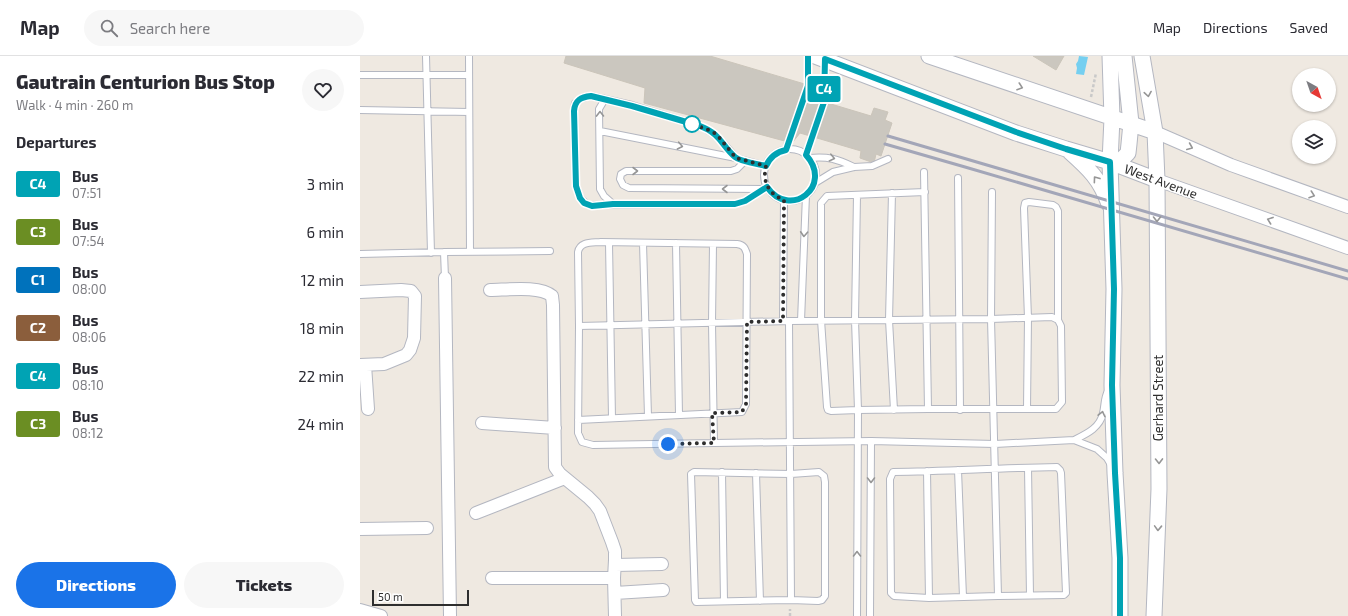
<!DOCTYPE html>
<html lang="en">
<head>
<meta charset="utf-8">
<style>
	:root { --surface:#fff; --page:#f7f7f7; --text:#2b2b33; --muted:#7c7c81; --line:#e1e1e2; --accent:#1a73e8 }
	body { margin:0; font-family:"Exo 2",sans-serif; background:var(--page); color:var(--text); height:100vh; display:flex; flex-direction:column; font-size:15px; white-space:nowrap }
	* { box-sizing:border-box; margin:0 }
	p { font-size:13px; color:var(--muted) }
	.icon { flex:none; width:22px; height:22px; fill:none; stroke:currentColor; stroke-width:2; stroke-linecap:round; stroke-linejoin:round }
	.map { position:relative; flex:1; overflow:hidden }
	.panel { display:flex; flex-direction:column; background:var(--surface); width:360px }
	.panel>* { flex:none }
	.badge { padding:0 8px; border-radius:3px; font-size:14px; line-height:26px }
	.needle { width:26px; rotate:140deg }
	.fabs { position:absolute; left:932px; top:12px; display:grid; gap:8px }
	.fabs a { display:grid; place-items:center; width:44px; height:44px; border-radius:50%; background:var(--surface); box-shadow:0 1px 3px #0004; font-size:20px }
	.scale { position:absolute; left:12px; bottom:10px; width:97px; box-sizing:border-box; padding-left:4px; border:2px solid #2e2e2e; border-top:0; font-size:11px; line-height:14px; white-space:nowrap; color:#2e2e2e; -webkit-text-stroke:3px #fff; paint-order:stroke }
	.you { position:absolute; width:20px; height:20px; margin:-10px; border:3px solid #fff; border-radius:50%; background:#1a73e8; box-shadow:0 0 0 6px #1a73e833 }
	.map>.badge { position:absolute; translate:-50% -50%; box-shadow:0 0 0 2px #fff }
	h2 { padding:0 16px; font-size:15px; line-height:36px }
	.round { display:grid; place-items:center; flex:none; width:42px; height:42px; border-radius:21px; background:var(--page) }
	.headline { display:flex; align-items:center; justify-content:space-between; height:68px; padding:0 16px }
	h1 { font-size:19px; font-weight:800; line-height:30px }
	.primary-button { display:flex; gap:8px; margin-top:auto; padding:8px 16px }
	.primary-button a { flex:1; height:46px; border-radius:24px; background:var(--accent); color:#fff; font-size:16px; font-weight:800; line-height:46px; text-align:center }
	.primary-button a+a { background:var(--page); color:var(--text) }
	ul { padding:0; list-style:none }
	li { display:flex; align-items:center; gap:12px; height:48px; padding:0 16px }
	li div { flex:1 }
	li b { display:block; font-size:15px }
	li em { font-style:normal }
	li .badge { min-width:44px; font-weight:700; text-align:center }
	header { display:flex; align-items:center; gap:24px; box-sizing:border-box; height:56px; padding:0 20px; background:var(--surface); border-bottom:1px solid var(--line) }
	header strong { font-size:19px }
	nav { display:flex; gap:22px; margin-inline-start:auto; font-size:14px }
	.search { width:280px; height:36px; background:var(--page); display:flex; align-items:center; gap:10px; box-sizing:border-box; padding:0 14px; border-radius:22px; color:var(--muted); font-size:15px }
	main { display:flex; flex:1; min-height:0 }
	.map>svg:first-child { display:block }
</style>
</head>
<body>
<header>
<strong>Map</strong>
<div class="search"><svg class="icon" aria-label="search" viewBox="0 0 24 24"><circle cx="10" cy="10" r="6"/><path d="M15 15l6 6"/></svg>Search here</div>
<nav><a>Map</a><a>Directions</a><a>Saved</a></nav>
</header>
<main>
<section class="panel">
<div class="headline"><div><h1>Gautrain Centurion Bus Stop</h1><p>Walk · 4 min · 260 m</p></div><a class="round"><svg class="icon" aria-label="heart" viewBox="0 0 24 24"><path d="M12 20l-8-8c-3-5 5-10 8-4 3-6 11-1 8 4z"/></svg></a></div>
<h2>Departures</h2>
<ul>
<li><span class="badge" style="background:#00a3b4;color:#fff">C4</span><div><b>Bus</b><p>07:51</p></div><em>3 min</em></li>
<li><span class="badge" style="background:#6b8e23;color:#fff">C3</span><div><b>Bus</b><p>07:54</p></div><em>6 min</em></li>
<li><span class="badge" style="background:#0072bc;color:#fff">C1</span><div><b>Bus</b><p>08:00</p></div><em>12 min</em></li>
<li><span class="badge" style="background:#8b5e3c;color:#fff">C2</span><div><b>Bus</b><p>08:06</p></div><em>18 min</em></li>
<li><span class="badge" style="background:#00a3b4;color:#fff">C4</span><div><b>Bus</b><p>08:10</p></div><em>22 min</em></li>
<li><span class="badge" style="background:#6b8e23;color:#fff">C3</span><div><b>Bus</b><p>08:12</p></div><em>24 min</em></li>
</ul>
<div class="primary-button"><a>Directions</a><a>Tickets</a></div>
</section>
<div class="map">
<svg width="988" height="560" viewBox="0 0 988 560">
	<rect width="100%" height="100%" fill="#efe9e1"/>
	<path fill="#75cff0" d="M719 0 728 1 724 19 716 18 717 12 716 8 718 5Z"/>
	<path fill="#cbc7bf" stroke="#cbc5ba" d="M206 0H350L448 29 451 42 511 60 514 52 528 56 525 64 532 67 521 100 516 98 514 107 500 102 501 95 440 77 432 87 284 47 285 32 204 7Z
		M673 0H704L696 14Z"/>
	<g fill="none" stroke-linecap="round" stroke-linejoin="round">
		<g stroke="#b4b7c1" stroke-width="8">
			<path id="service" d="M66 0 71 197
				M109 0 110 196
				M448 0V30
				M0 19H109
				M245 43 239 53 240 133 244 140 253 148
				M464 46 465 3
				M0 54 109 56
				M240 75 376 102 406 110
				M404 119a26 26 0 1 1 52 0a26 26 0 1 1-52 0Z
				M426 94 428 86
				M446 99 452 81
				M376 102C365 89 356 77 340 70L272 49 231 40 222 42 215 47 214 55 216 130 220 142 228 149 375 148 385 145 407 131
				M449 102C468 100 477 103 494 111
				M385 105 377 113 371 115H266L261 118 260 123 263 129 269 132 404 133
				M564 116 568 353
				M598 122 600 354
				M455 127 473 116 494 111 512 110 528 103
				M565 136 467 140 461 147V264L467 351 468 354 471 355 498 354 568 353H696L702 346 701 270 698 264V155L696 151 693 149 669 146 665 147 664 152 668 262 667 353
				M632 136 631 263 638 540 569 542 534 540 531 537 530 423 533 416C588 415 642 412 697 411L700 414 701 417 706 537 704 539 638 540
				M532 137 529 264 534 354
				M497 139 495 264 498 354 497 560
				M249 187 252 362
				M283 187 288 360
				M316 187 319 359
				M353 188 352 267 354 387
				M84 196 85 222
				M0 198 84 196 190 195
				M423 265 424 144
				M429 265 431 544
				M441 265 446 139
				M219 270 429 265 631 263 692 261 698 264
				M218 364 382 356 386 348 387 198C385 192 384 189 377 188L241 186C232 187 220 185 218 196L219 270 218 377 222 386 233 389 354 387 511 385 635 388 714 384 737 393 747 402 751 409
				M714 384C726 378 740 372 743 357 745 349 744 342 748 335
				M668 412 670 539
				M598 414 603 541
				M567 415 569 542
				M334 416 431 418 459 416 464 420 465 426V540L462 544 458 545 431 544 336 546 335 544 331 418Z
				M362 416 364 545
				M396 417 400 545
				M510 560 511 385"/>
		</g>
		<g stroke="#b4b7c1" stroke-width="14">
			<path id="minor" d="M795 76 871 109 988 151
				M797 124 988 192
				M85 222 90 560
				M130 234C145 234 180 229 192 240L193 249 195 411 200 418 228 441 235 448 240 455 252 486 255 495V504L254 522 255 560
				M0 236 41 234 51 235 55 240 54 282 50 294 46 299 24 308 0 309
				M5 309 8 353
				M122 367 195 372
				M116 457 205 422
				M0 473 67 472
				M255 509 302 508
				M132 522H254
				M255 537 303 534
				M0 554 21 560"/>
		</g>
		<g stroke="#b4b7c1" stroke-width="17">
			<path id="tertiary" d="M455 0 656 77 706 93 750 106 797 124
				M569 0 795 76
				M750 0 752 62 750 106 754 233 752 329 755 417 760 502V560
				M782 0 795 76 797 124 799 433 794 560
				M710 96C729 113 740 123 749 148
				M750 106 762 103 768 97 769 88 771 67 764 0"/>
		</g>
		<path stroke="#c9c9c9" stroke-width="2.5" stroke-dasharray="3 2" stroke-linecap="butt" d="M731 41 736 17
			M430 560V553"/>
		<use href="#service" stroke="#fff" stroke-width="6"/>
		<use href="#minor" stroke="#fff" stroke-width="12"/>
		<use href="#tertiary" stroke="#fff" stroke-width="15"/>
		<path stroke="#a3a6b8" stroke-width="3" d="M528 80 988 215
			M525 88 605 111 988 223"/>
	</g>
	<defs><path id="oneway-chevron" d="M-2-3.5L2.5 0L-2 3.5" fill="none" stroke-width="1.6" stroke-linecap="round" stroke-linejoin="round"/></defs>
	<g stroke="#969696">
		<use href="#oneway-chevron" transform="translate(660 31) rotate(19)"/>
		<use href="#oneway-chevron" transform="translate(788 38) rotate(81)"/>
		<use href="#oneway-chevron" transform="translate(240 58) rotate(-91)"/>
		<use href="#oneway-chevron" transform="translate(320 90) rotate(11)"/>
		<use href="#oneway-chevron" transform="translate(830 91) rotate(23)"/>
		<use href="#oneway-chevron" transform="translate(472 102) rotate(13)"/>
		<use href="#oneway-chevron" transform="translate(275 115)"/>
		<use href="#oneway-chevron" transform="translate(736 123) rotate(-126)"/>
		<use href="#oneway-chevron" transform="translate(365 133) rotate(-180)"/>
		<use href="#oneway-chevron" transform="translate(952 139) rotate(19)"/>
		<use href="#oneway-chevron" transform="translate(797 163) rotate(90)"/>
		<use href="#oneway-chevron" transform="translate(910 164) rotate(-160)"/>
		<use href="#oneway-chevron" transform="translate(444 178) rotate(93)"/>
		<use href="#oneway-chevron" transform="translate(742 358) rotate(-77)"/>
		<use href="#oneway-chevron" transform="translate(799 405) rotate(89)"/>
		<use href="#oneway-chevron" transform="translate(511 424) rotate(90)"/>
		<use href="#oneway-chevron" transform="translate(798 472) rotate(92)"/>
		<use href="#oneway-chevron" transform="translate(497 498) rotate(-90)"/>
	</g>
	<g fill="none" stroke-linecap="round" stroke-linejoin="round">
		<g stroke="#fff" stroke-width="9">
			<path id="line" d="M448 0V30L426 94C416 96 410 101 406 110 398 108 381 106 375 101 361 89 361 78 340 70L272 50 231 40C221 41 215 44 214 55L216 130 220 142 224 147 232 150 253 148H375L385 145 407 131C430 164 474 130 446 99L464 46 465 3 656 76 706 93 750 106 754 233 752 329 755 417 760 502V560"/>
		</g>
		<use href="#line" stroke="#00a3b4" stroke-width="6"/>
		<path stroke="#2e2e2e" stroke-width="4" stroke-dasharray="0 7.2" d="M308 388 354 387 352 357 382 356 386 348 387 266 423 265 424 144C409 138 402 126 406 110L376 102 358 80 353 76 346 73 326 66 332 68"/>
	</g>
	<circle fill="#fff" stroke="#00a3b4" stroke-width="2" cx="332" cy="68" r="8"/>
	<g text-anchor="middle" stroke-width="3" stroke-linejoin="round" paint-order="stroke">
		<g font-size="13" fill="#2e2e2e" stroke="#fff">
			<text transform="translate(801 125) rotate(20)" y="5">West Avenue</text>
			<text transform="translate(798 342) rotate(-90)" y="5">Gerhard Street</text>
		</g>
	</g>
</svg>
<div class="fabs">
<a><svg class="needle" viewBox="-14 -14 28 28"><path d="M0-13l5 13h-10z" fill="#e53935"/><path d="M0 13l5-13h-10z" fill="#7c7c81"/></svg></a>
<a><svg class="icon" aria-label="layers" viewBox="0 0 24 24"><path d="M12 4l9 5-9 5-9-5zM3 14l9 5 9-5"/></svg></a>
</div>
<div class="scale">50 m</div>
<div class="you" style="left:308px;top:388px"></div>
<b class="badge" style="left:464px;top:33px;background:#00a3b4;color:#fff">C4</b>
</div>
</main>
</body>
</html>
